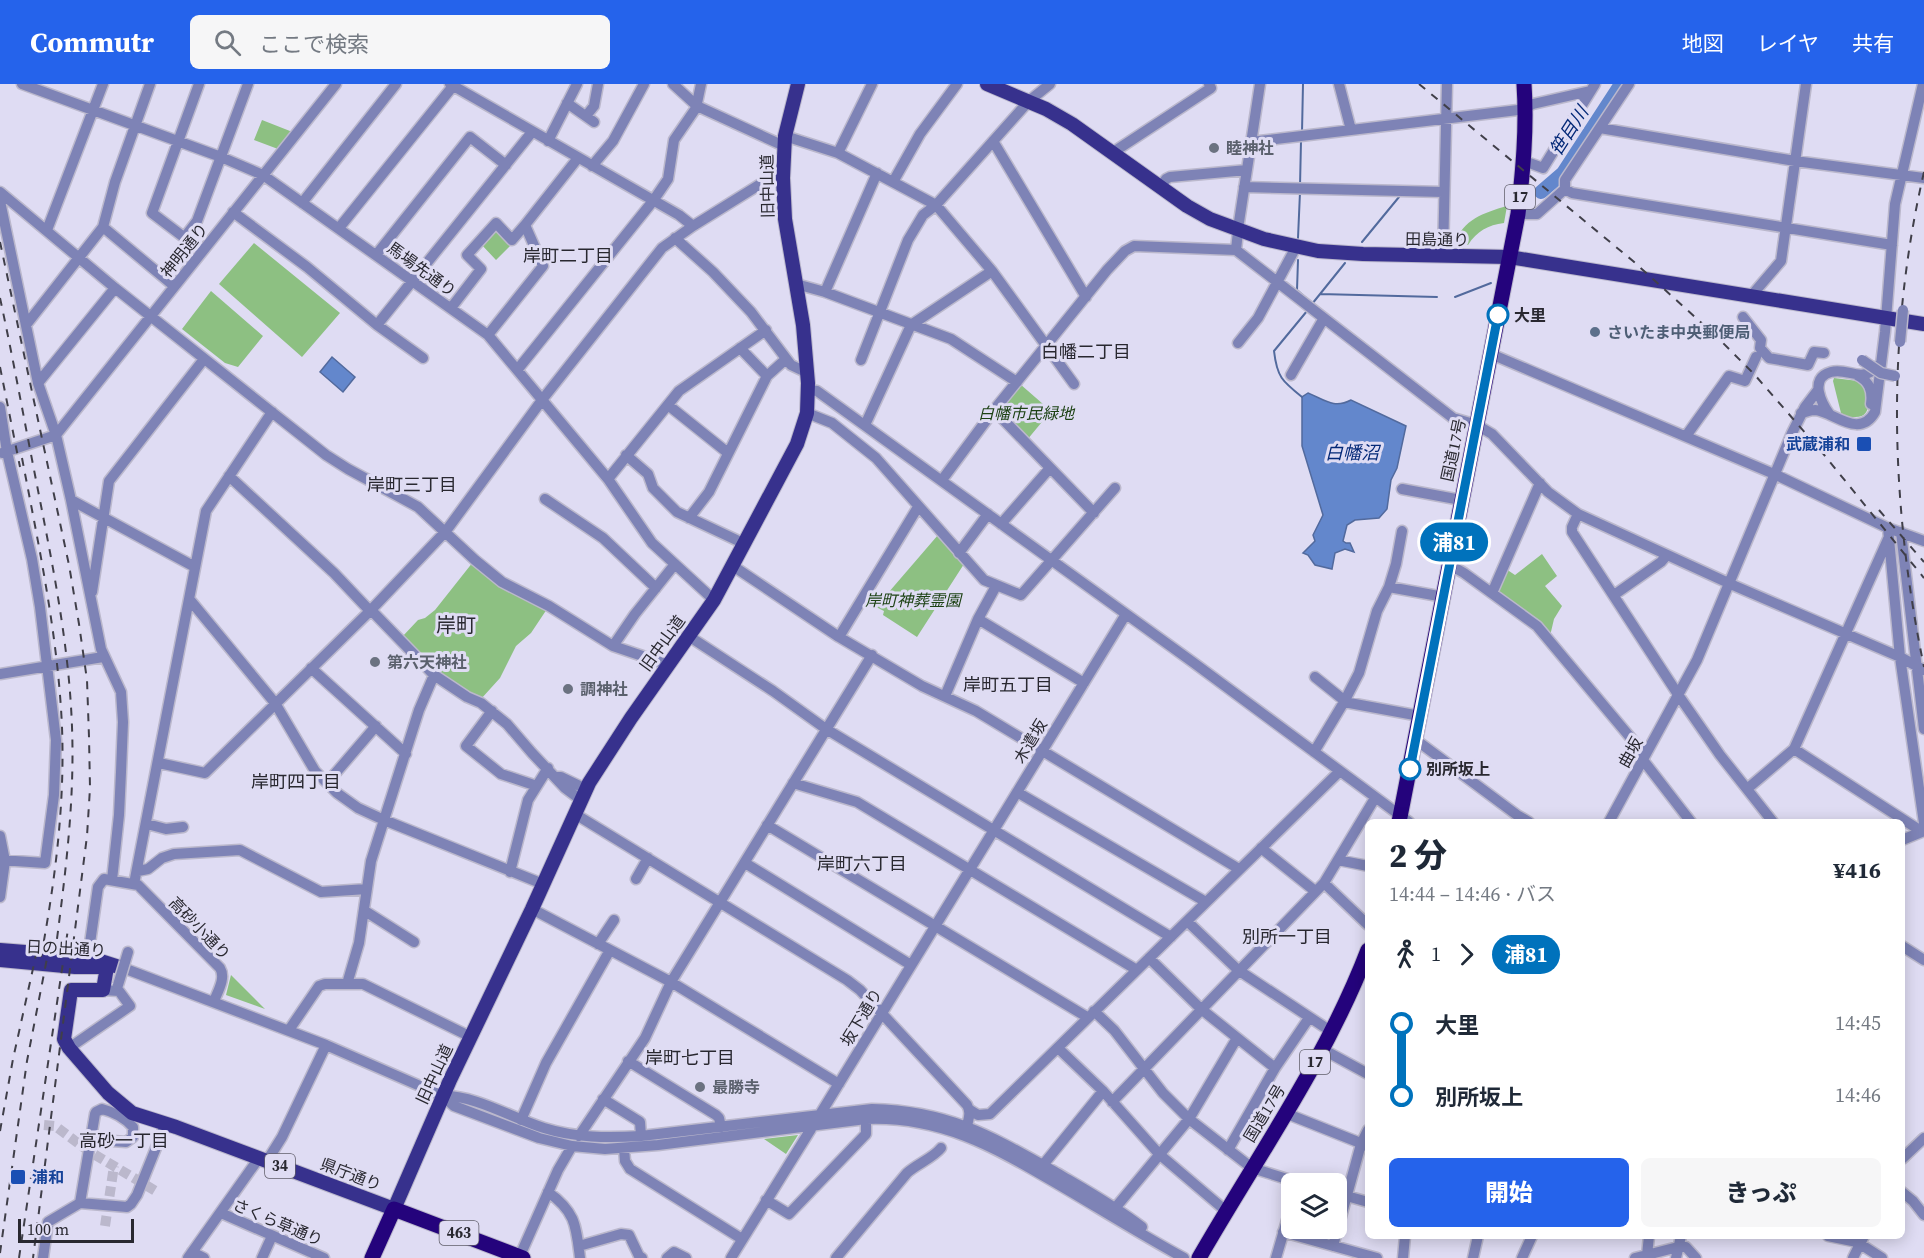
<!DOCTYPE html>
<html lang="ja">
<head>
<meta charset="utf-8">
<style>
	:root { --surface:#fff; --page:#f6f6f7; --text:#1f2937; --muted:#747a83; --accent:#2563eb }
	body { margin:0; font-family:"Source Serif 4","Noto Sans JP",serif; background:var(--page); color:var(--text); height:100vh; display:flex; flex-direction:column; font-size:22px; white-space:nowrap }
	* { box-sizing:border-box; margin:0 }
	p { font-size:20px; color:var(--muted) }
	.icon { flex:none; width:33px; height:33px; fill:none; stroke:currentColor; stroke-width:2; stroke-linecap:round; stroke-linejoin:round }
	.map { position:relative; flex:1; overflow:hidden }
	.details { position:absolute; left:1365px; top:735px; width:540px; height:420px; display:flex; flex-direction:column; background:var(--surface); border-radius:9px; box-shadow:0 3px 15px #0003 }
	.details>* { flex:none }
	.badge { padding:0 12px; border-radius:20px; font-size:21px; line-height:39px }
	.buttons { position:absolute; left:1281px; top:1089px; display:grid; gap:12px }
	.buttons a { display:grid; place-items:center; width:66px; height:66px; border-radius:9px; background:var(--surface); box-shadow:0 3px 15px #0003; font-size:30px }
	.scale { position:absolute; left:18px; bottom:15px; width:116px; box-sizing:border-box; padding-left:6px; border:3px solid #292830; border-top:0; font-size:16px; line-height:21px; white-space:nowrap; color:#292830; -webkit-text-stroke:4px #dfdcf3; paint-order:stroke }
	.map>.badge { position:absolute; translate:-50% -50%; box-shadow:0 0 0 3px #fff }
	.legs { display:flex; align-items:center; gap:9px; height:66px; padding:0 24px; font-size:20px }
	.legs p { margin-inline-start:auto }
	.summary { display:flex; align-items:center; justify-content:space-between; height:102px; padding:0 24px }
	h1 { font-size:33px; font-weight:800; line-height:45px }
	.primary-button { display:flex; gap:12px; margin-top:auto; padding:12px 24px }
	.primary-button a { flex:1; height:69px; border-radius:9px; background:var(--accent); color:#fff; font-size:24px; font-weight:800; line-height:69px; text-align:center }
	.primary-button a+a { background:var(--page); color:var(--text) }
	ul { padding:0 24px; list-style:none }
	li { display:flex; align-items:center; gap:21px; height:72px; font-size:22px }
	li i { display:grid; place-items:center; width:9px; height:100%; margin:0 8px; background:currentColor }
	li i::after { content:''; width:15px; height:15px; margin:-8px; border:4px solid; border-radius:50%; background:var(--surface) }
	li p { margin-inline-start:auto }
	li:first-child i { background:linear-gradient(#0000 50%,currentColor 0) }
	li:last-child i { background:linear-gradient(currentColor 50%,#0000 0) }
	header { display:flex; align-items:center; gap:36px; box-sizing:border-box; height:84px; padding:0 30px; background:var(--accent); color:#fff }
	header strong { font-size:28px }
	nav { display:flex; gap:33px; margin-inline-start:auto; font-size:21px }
	.search { width:420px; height:54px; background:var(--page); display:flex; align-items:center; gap:15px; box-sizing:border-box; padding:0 21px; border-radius:9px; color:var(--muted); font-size:22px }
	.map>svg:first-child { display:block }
</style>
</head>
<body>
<header>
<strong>Commutr</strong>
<div class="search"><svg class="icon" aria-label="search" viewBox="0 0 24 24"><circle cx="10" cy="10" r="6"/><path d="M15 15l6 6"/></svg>ここで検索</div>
<nav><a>地図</a><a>レイヤ</a><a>共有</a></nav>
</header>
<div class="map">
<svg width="1924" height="1174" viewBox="0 0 1924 1174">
	<rect width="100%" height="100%" fill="#dfdcf3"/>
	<path fill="#8dc082" d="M262 36 290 47V50L278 65 254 56Z
		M1507 122 1504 139C1488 141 1477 147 1468 161L1454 160C1464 135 1483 129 1507 122Z
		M496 142 512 160 496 176 480 159Z
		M254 159 340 229 302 273 219 200Z
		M211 207 263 252 238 283 225 279 182 245Z
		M1834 294 1858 297 1866 303C1868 315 1873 334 1854 333 1849 333 1846 333 1841 329L1833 297Z
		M1020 300 1051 327 1027 356 998 326Z
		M938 451 964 480 917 553 883 531 884 527 876 523Z
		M1542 470 1557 492 1545 502 1562 522 1554 535 1550 552 1495 508 1506 485 1515 491Z
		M473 478 547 525 531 549 516 562 500 594 481 615 439 591 402 553 418 536 425 534 435 526Z
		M231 891 265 925 226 911Z
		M798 1051 786 1070 764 1055Z"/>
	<path fill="#6387cc" stroke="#526a9d" stroke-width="1.5" d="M332 273 355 293 343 308 320 288Z
		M1308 309C1325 316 1334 325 1351 316L1406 342 1397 384 1391 396 1387 425 1379 434 1355 436 1347 441 1343 457 1346 459H1350L1354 468 1345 465 1335 469 1332 485 1315 481 1308 471 1303 469 1315 457 1313 451 1323 431 1302 362V313Z"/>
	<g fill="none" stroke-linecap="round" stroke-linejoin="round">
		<path stroke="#526a9d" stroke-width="2" d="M1302 48 1303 0
			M1300 102 1301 57
			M1298 154 1300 108
			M1362 158 1399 113
			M1298 176 1297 206 1306 214
			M1320 210 1437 213
			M1455 213 1491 199
			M1312 220 1345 179
			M1302 313C1282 297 1277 293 1274 267L1307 227"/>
		<path stroke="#6387cc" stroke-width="14" d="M1541 108 1563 89 1621 0"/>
		<path stroke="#bbb8cc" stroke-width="10" stroke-dasharray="10 5" stroke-linecap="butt" d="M44 1041 55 1042 87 1066 159 1109
			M105 1142 114 1082"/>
		<g stroke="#bbb8cc" stroke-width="13">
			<path id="minor" d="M22 0 221 73 263 91 488 251 608 395 652 459 714 516
				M199 0 152 129 202 167
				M450 0 679 131 693 142
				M673 0 697 22 784 62
				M1339 0 1351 46
				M567 19 594 38
				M586 32 594 22 598 0
				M1600 44 1795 77 1924 94
				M785 52 838 69 936 121 992 187 1074 300
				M548 57 577 0
				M993 57 1086 213
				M1251 58 1518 26 1533 20 1590 7
				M838 69 872 0
				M1112 69 1211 4 1209 0
				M1524 77 1543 84 1595 0
				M592 82 613 57 644 0
				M893 98 920 50 957 0
				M1244 103 1443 108
				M1160 104 1166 95 1170 93 1247 86
				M1565 105V96L1629 0
				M0 108 115 204 326 371 348 385 418 423 475 476 502 498 549 522 613 562 669 581
				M0 117 38 299 56 351 71 416 101 565 121 608 123 638 121 688 119 731 112 796
				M302 119 396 0
				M233 128 307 183 377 241 423 274
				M1518 130H1537L1565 105 1572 109 1892 161
				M103 143 174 202
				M339 144 453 2
				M47 146 103 0
				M184 154 197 137 248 0
				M675 154 713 188 751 228 791 281 808 289
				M1236 166 1239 138 1260 0
				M376 171 470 53 506 81
				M1443 171 1447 0
				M796 200 825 208 951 255 1017 298
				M825 208 877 89
				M1752 211 1781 177 1806 0
				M451 224 481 185 467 171 496 139 512 156 525 141
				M1743 233 1761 256 1760 264 1769 274 1808 281 1814 268 1824 269
				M26 241 103 143 115 98 150 0
				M377 241 532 48
				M488 251 543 182 525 141 578 74
				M1238 259 1258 234 1296 163
				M1491 270 1774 390 1888 444 1924 457
				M861 276 908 156 923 131 936 121 1029 17 1050 0
				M518 285 653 117 668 95 674 56 696 24 701 0
				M1291 291 1324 234
				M1857 291C1869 297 1873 306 1871 320
				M767 292 786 275
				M38 299 115 204
				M809 306 817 307 1194 579 1409 738
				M668 321 728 369
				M0 323 7 368 32 475 40 523 56 656 54 711 45 779 0 776
				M994 326 1094 429
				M807 329 832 339 876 374 984 496 1021 511 1115 404
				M1801 329C1806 328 1811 326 1815 326 1833 327 1859 356 1875 328L1885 248 1895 120 1923 0
				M1830 331C1822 320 1808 294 1831 288 1849 283 1861 301 1879 281
				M865 341 911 241 992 187
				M56 351 336 0
				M1686 352 1729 292 1745 297 1756 273
				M2 369 56 351
				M626 371 648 390 653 404 677 428 745 460
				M229 392 334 489 370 527
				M608 395 679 307 766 246
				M942 396 994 326 1107 186 1125 167 1134 162 1236 166 1453 334 1477 341 1492 350 1548 408 1578 430 1735 502 1900 573 1924 586
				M1402 405 1461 416
				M545 415 603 454 656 504
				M71 416 195 483
				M1578 430 1572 443V448L1679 612 1720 671 1773 738
				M689 434 709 408 767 292 740 264
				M1001 440 1050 384
				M1888 444 1900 573 1924 739
				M1901 448 1924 645
				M959 469 988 430
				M1450 481 1464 489 1537 542 1645 671
				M733 482 839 553 922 602 976 627 1239 785
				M1389 503 1444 513
				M92 508 109 397 204 275
				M1492 509 1540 399
				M1614 511 1661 478 1667 471
				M190 516 275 619 315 687 337 709 358 724 384 736 543 800
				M371 526 434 591 467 613 481 619 507 640 532 669 565 704 581 716
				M978 535 1084 599
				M690 553 773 607 826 645 1171 853
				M839 553 918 423
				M613 562 635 530 675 480
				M311 584 406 670
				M0 590 103 573
				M1315 593 1345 617
				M945 612 978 535 996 502
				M1344 618 1420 632
				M492 627 466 662 501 690 537 702
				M1416 656 1517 731 1529 738
				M1794 665 1888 455
				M1314 668 1344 618 1359 589 1377 527 1389 503 1396 480 1402 447
				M1643 676 1691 738
				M159 679 205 689 371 526 446 447 542 316 662 164 693 142 783 86
				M556 693H561L586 705
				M327 699 376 642
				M793 699 857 718 1137 886
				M1747 705 1794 665 1921 747
				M1017 708 1206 818
				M575 730 847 896 860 906 967 1021C971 1028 969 1033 967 1042
				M1609 738 1697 576 1792 349 1805 323 1818 306
				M147 740 166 745 183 743
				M767 741 1087 933
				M0 752 5 777 0 813
				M1902 756 1924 747
				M1261 764 1315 807
				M1338 776 1368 782
				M745 779 911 881
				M138 787 148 785 162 774 174 770 240 766 321 808 367 805
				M510 788 528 716 548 684
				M636 795 648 774
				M1324 799 1368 841
				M134 800 206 427 272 328
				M532 825 671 898 839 1000
				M365 827 414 858
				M1187 837 1238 886 1332 948
				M598 860 614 836
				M1902 862 1924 876
				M88 873 98 803 104 795 138 801 220 884C226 894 218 907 214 917
				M1149 874 1201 925 1275 984
				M125 878 128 868
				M118 882 326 961 443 1012 454 1022 539 1054 572 1062 605 1065 658 1061 866 1035C939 1032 993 1062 1054 1098 1097 1123 1140 1150 1184 1174
				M347 900 359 859 371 777 419 626 434 591
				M1094 927 1114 946 1163 1009 1189 1035 1252 1084 1303 1100
				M289 946 319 902 325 900H363L471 953
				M69 964 130 922 119 907 103 906
				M1058 964 1103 1007 1159 1070 1226 1127
				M1322 965 1368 990
				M628 977 716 1031 719 1034 721 1043
				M443 1012C475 1011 512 1034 544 1044 576 1054 608 1054 641 1052L872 1025C950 1027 991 1052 1057 1089 1086 1106 1115 1122 1142 1143
				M603 1015 637 1036 640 1038 641 1052
				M1112 1018 1324 799 1375 714
				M970 1026 978 1031 990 1030 1340 687
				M1285 1029 1368 1062
				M521 1036 546 979 610 866
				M579 1052 645 954 671 898 872 571
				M90 1062 99 1056 126 1058 133 1053V1043C124 1033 114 1028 102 1025L96 1028 95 1030 80 1119 127 1123 131 1120 137 1111 166 1039
				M624 1064 625 1077 630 1085 742 1155
				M1228 1066 1275 984 1309 934
				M1902 1075 1924 1054
				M267 1077 282 1053 326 961
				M1043 1081 1103 1007
				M548 1108C576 1128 576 1142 580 1174
				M1902 1108 1913 1117 1924 1131
				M1336 1109 1368 1118
				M766 1116 789 1130 866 1050V1035
				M1116 1123 1189 1035 1237 954
				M221 1129 324 1174
				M1283 1148 1377 1174
				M1828 1152 1857 1158 1882 1174
				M579 1162 621 1150 629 1151 639 1172 642 1174
				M1333 1162 1361 1060 1368 1046
				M192 1168 204 1174
				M1647 1171 1649 1152
				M43 1174 48 1138 80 1119
				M188 1174 259 1074
				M262 1174 272 1152
				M519 1174 558 1086 572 1062
				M667 1174 674 1168 686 1174
				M731 1174 824 1024 1126 530
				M836 1174 907 1089C917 1080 933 1074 941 1064
				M1276 1174 1292 1119
				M1403 1174 1405 1152
				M1473 1174 1478 1152
				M1522 1174 1532 1152
				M1635 1174 1678 1163H1686L1696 1174
				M1676 1174 1681 1152
				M1853 1174 1864 1152"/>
		</g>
		<g stroke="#bbb8cc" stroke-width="16">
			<path id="major" d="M987 0 1046 25 1072 40 1187 122 1210 135 1264 155 1318 167 1363 170 1509 173 1924 240
				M0 866 88 873 116 882
				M0 876 75 883H107
				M107 883 103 906H71L64 955 69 964 108 1009 132 1029 176 1043 394 1125 450 996 532 825 589 699 631 634 714 516 797 360 807 329 808 299 803 241 785 135 783 94 785 52 798 0"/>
		</g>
		<g stroke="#bbb8cc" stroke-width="17">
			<path id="highway" d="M1399 738 1518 130C1523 86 1527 44 1524 0
				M372 1174 394 1125 523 1174
				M1199 1174C1257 1073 1326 976 1368 866"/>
		</g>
		<use href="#minor" stroke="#7e83b6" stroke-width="10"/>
		<use href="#major" stroke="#37318d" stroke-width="14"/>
		<use href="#highway" stroke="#24037c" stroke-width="15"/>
		<path stroke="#403f49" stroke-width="2" stroke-dasharray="8 8" stroke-linecap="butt" d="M1419 0 1633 177 1716 252 1754 290 1821 367 1924 494
			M1924 88C1886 252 1890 419 1924 583
			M0 158 69 481 79 540 87 596 89 653 90 704 87 752 33 1174
			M0 214C13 274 24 335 36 396 52 478 69 559 72 643 75 722 64 800 54 878
			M0 283 20 383
			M22 374C39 463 58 552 62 643 65 721 55 797 41 873
			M1879 426 1924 478
			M0 1047 13 975 38 862
			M0 1169 27 977 49 864
			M19 1174 68 845"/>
		<g stroke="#bbb8cc" stroke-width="13" stroke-linecap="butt">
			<path id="minor-bridge" d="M1900 258 1903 226
				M1862 276 1881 289 1895 292
				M118 901 125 878"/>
		</g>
		<use href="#minor-bridge" stroke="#7e83b6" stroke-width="10"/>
	</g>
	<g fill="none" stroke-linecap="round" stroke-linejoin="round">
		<g stroke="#fff" stroke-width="14">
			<path id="line-1" d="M1410 685 1498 231"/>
		</g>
		<use href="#line-1" stroke="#0072bc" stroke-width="9"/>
	</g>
	<g fill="#6b7280" stroke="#dfdcf3" stroke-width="2">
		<circle cx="1214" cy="64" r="6"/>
		<circle cx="375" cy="578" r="6"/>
		<circle cx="568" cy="605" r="6"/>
		<circle cx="700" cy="1003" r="6"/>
	</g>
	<g fill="#fff" stroke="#0072bc" stroke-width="3">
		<circle cx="1498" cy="231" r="10"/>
		<circle cx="1410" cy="685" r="10"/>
	</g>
	<circle fill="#5c6f8a" stroke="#dfdcf3" stroke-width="2" cx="1595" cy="248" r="6"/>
	<g fill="#1a4fb4" stroke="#dfdcf3" stroke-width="2">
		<rect x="1856" y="352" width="16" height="16" rx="3"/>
		<rect x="10" y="1085" width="16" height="16" rx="3"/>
	</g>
	<g text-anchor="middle" stroke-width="6" stroke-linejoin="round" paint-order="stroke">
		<g fill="#dfdcf3" stroke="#605e6a" stroke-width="1.5">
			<rect x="1505" y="101" width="30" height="24" rx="4.5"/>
			<rect x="1300" y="966" width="30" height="24" rx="4.5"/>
			<rect x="265" y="1070" width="30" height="24" rx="4.5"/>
			<rect x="439.5" y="1137" width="39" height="24" rx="4.5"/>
		</g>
		<g font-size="15" font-weight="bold" fill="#292830">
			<text x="1520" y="118">17</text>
			<text x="1315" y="983">17</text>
			<text x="280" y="1087">34</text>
			<text x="459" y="1154">463</text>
		</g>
		<g font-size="16" font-weight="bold" fill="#5b616d" stroke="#dfdcf3" text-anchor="start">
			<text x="1226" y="70">睦神社</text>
			<text x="387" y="584">第六天神社</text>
			<text x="580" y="611">調神社</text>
			<text x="712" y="1009">最勝寺</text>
		</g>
		<g font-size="16" fill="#292830" stroke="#dfdcf3">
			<text transform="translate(767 102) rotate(-91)" y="6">旧中山道</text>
			<text transform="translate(1437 155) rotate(1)" y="6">田島通り</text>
			<text transform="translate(184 166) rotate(-51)" y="6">神明通り</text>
			<text transform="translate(422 185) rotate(36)" y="6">馬場先通り</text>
			<text transform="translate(1453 366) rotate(-78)" y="6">国道17号</text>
			<text transform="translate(662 559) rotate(-54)" y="6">旧中山道</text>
			<text transform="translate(1030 657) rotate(-59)" y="6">木遣坂</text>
			<text transform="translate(1630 668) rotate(-61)" y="6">曲坂</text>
			<text transform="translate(200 844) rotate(46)" y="6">高砂小通り</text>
			<text transform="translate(66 864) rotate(3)" y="6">日の出通り</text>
			<text transform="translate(861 933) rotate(-59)" y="6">坂下通り</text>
			<text transform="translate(434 990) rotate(-65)" y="6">旧中山道</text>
			<text transform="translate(1264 1029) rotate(-59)" y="6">国道17号</text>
			<text transform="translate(351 1090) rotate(21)" y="6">県庁通り</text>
			<text transform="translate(278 1138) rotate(23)" y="6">さくら草通り</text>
		</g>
		<g font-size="16" font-weight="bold" fill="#292830" stroke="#dfdcf3" text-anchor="start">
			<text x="1514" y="237">大里</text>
			<text x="1426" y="691">別所坂上</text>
		</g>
		<g font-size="16" font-weight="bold" fill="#4e5e75" stroke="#dfdcf3" text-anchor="start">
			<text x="1607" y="254">さいたま中央郵便局</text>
		</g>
		<g font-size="16" font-style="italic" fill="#1d4214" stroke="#dfdcf3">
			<text x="1026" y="335">白幡市民緑地</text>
			<text x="913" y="522">岸町神葬霊園</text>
		</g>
		<g font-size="16" font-weight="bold" fill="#164399" stroke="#dfdcf3" text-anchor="end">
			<text x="1850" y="366">武蔵浦和</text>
			<text x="32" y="1099" text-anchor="start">浦和</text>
		</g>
		<g font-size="18" font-style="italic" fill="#032877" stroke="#dfdcf3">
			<text transform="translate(1569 47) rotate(-57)" y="6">笹目川</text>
			<text x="1352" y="375">白幡沼</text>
		</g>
		<g font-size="18" fill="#292830" stroke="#dfdcf3">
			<text x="568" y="178">岸町二丁目</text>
			<text x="1086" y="274">白幡二丁目</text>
			<text x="412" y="407">岸町三丁目</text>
			<text x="1008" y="607">岸町五丁目</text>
			<text x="296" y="704">岸町四丁目</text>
			<text x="862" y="786">岸町六丁目</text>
			<text x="1287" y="859">別所一丁目</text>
			<text x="690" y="980">岸町七丁目</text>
			<text x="124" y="1063">高砂一丁目</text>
		</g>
		<g font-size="20" fill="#292830" stroke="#dfdcf3">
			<text x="456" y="548">岸町</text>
		</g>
	</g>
</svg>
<div class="buttons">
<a><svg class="icon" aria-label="layers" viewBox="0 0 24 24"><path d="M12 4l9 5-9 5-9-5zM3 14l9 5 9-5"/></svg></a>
</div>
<div class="scale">100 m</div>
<b class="badge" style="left:1454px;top:458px;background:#0072bc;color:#fff">浦81</b>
<section class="details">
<div class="summary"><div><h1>2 分</h1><p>14:44 – 14:46 · バス</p></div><b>¥416</b></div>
<div class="legs"><svg class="icon" aria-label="walk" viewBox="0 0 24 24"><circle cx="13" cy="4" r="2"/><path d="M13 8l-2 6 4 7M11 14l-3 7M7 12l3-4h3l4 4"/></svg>1<svg class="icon" aria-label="forward" viewBox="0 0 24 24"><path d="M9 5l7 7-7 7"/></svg><b class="badge" style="background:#0072bc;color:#fff">浦81</b></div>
<ul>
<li><i style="color:#0072bc"></i><b>大里</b><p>14:45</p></li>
<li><i style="color:#0072bc"></i><b>別所坂上</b><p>14:46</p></li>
</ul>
<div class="primary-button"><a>開始</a><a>きっぷ</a></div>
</section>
</div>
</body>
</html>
